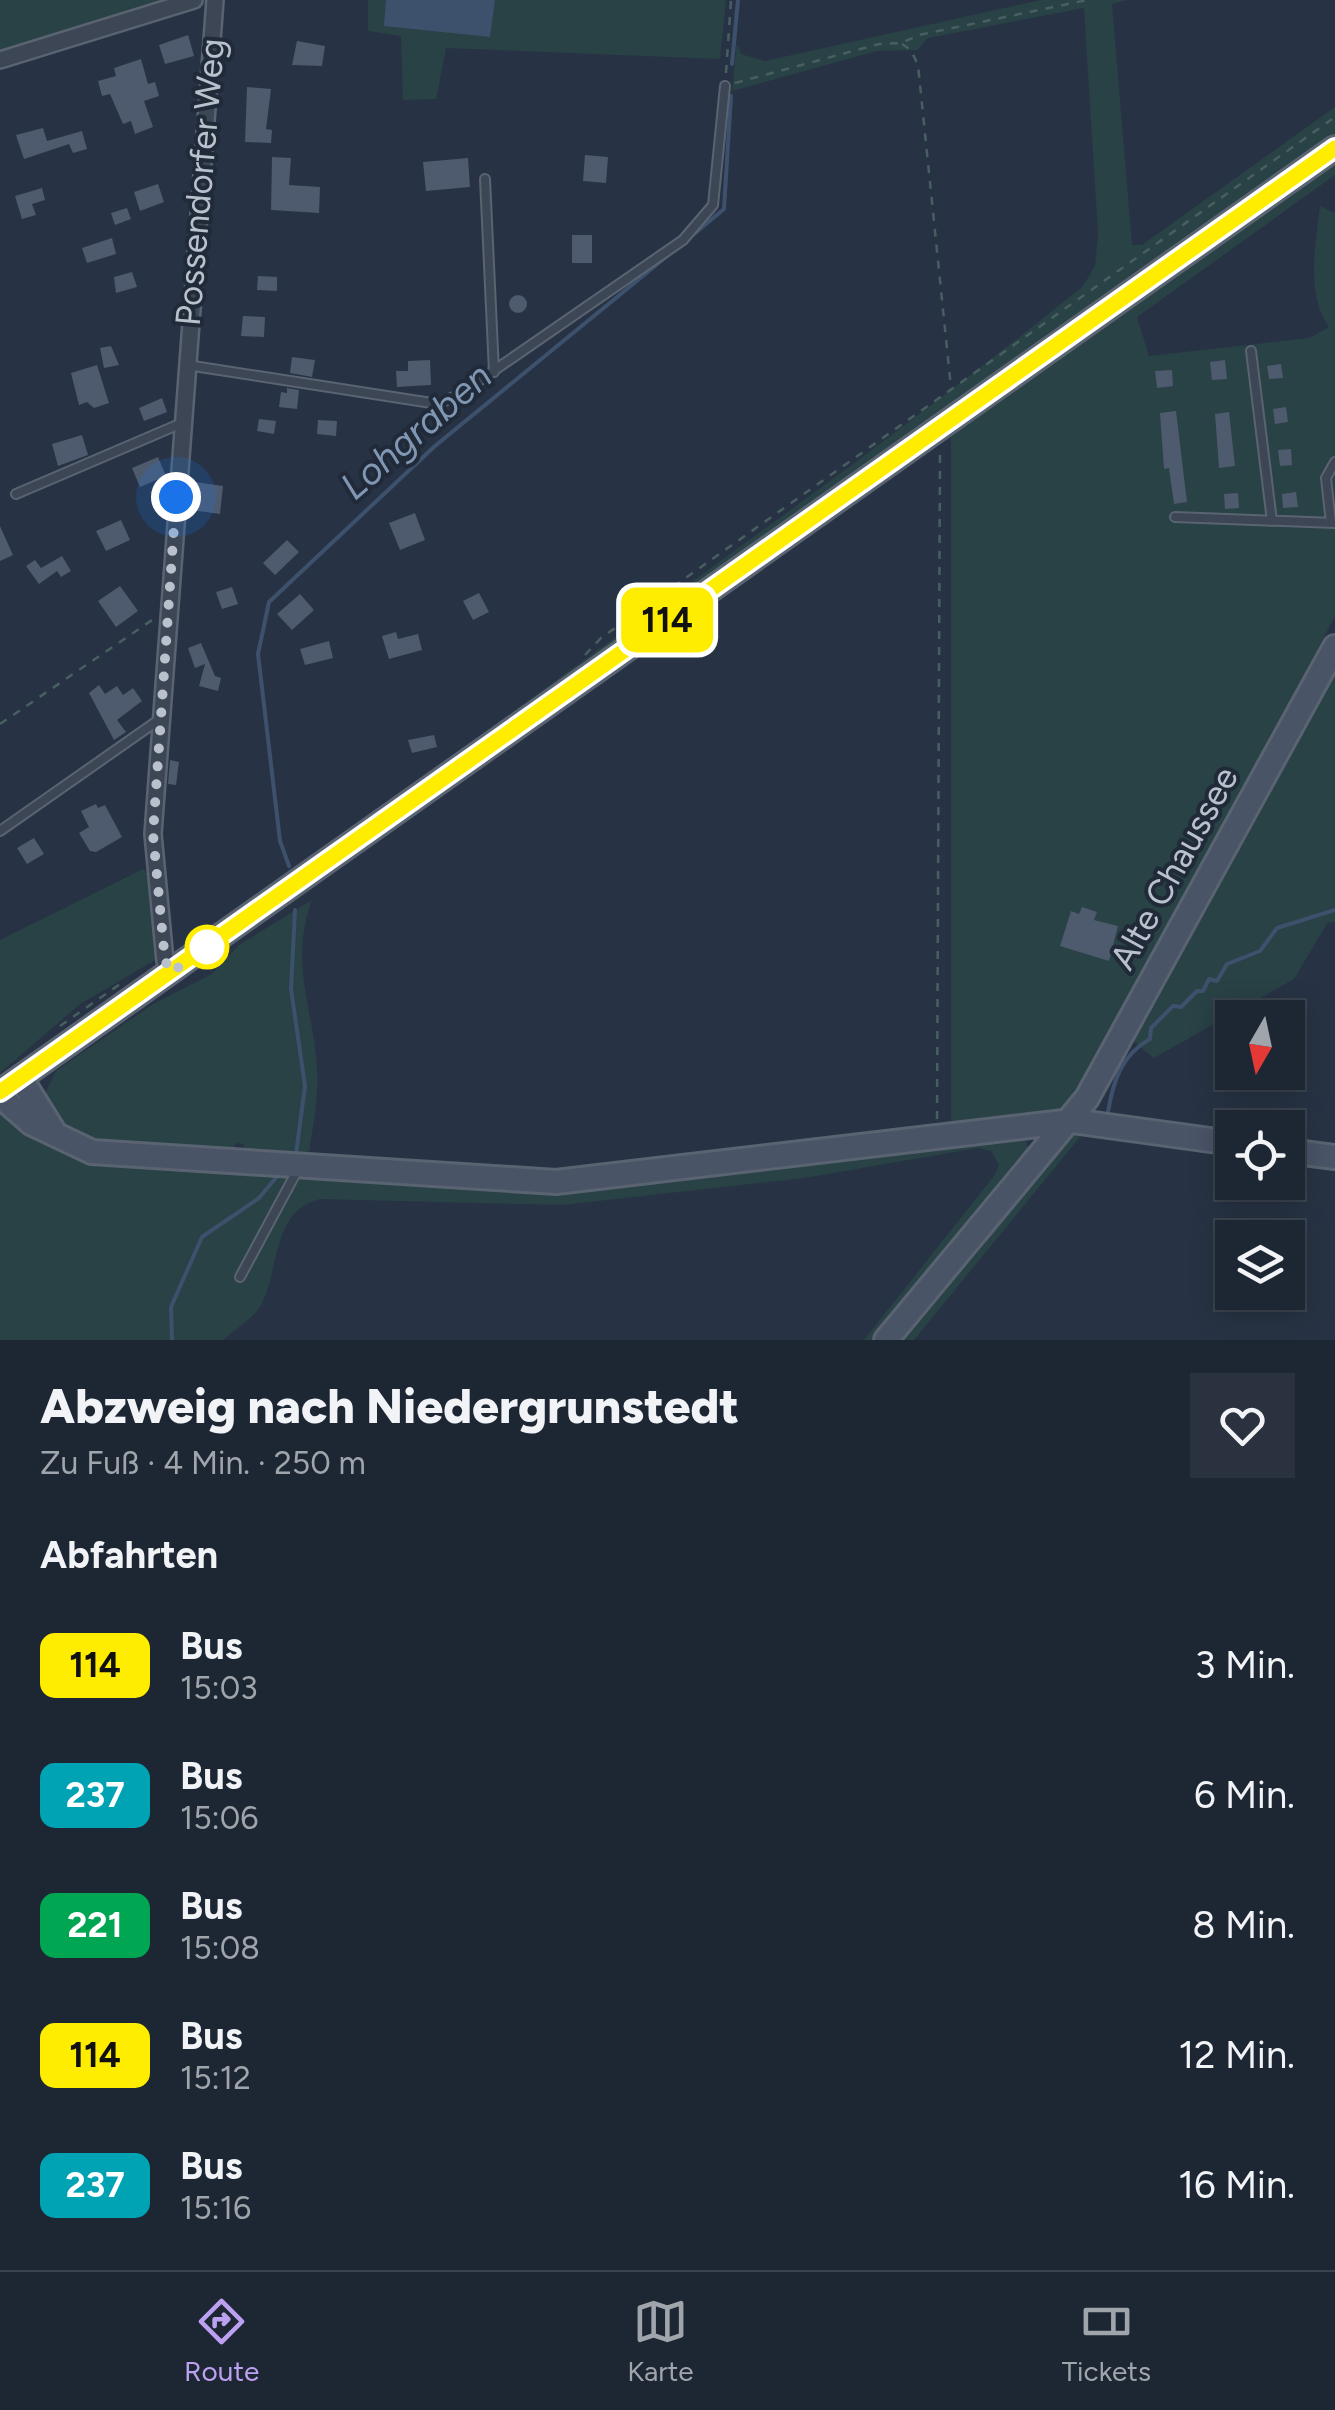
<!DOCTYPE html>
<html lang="de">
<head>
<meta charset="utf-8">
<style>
	:root { --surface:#1d2633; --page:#2a323f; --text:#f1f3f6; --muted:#a0a5ac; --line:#3b434e; --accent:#bca0f2 }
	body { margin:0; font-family:Figtree,sans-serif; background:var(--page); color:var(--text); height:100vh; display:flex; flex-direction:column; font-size:38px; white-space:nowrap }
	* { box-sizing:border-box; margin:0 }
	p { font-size:32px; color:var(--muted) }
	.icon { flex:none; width:55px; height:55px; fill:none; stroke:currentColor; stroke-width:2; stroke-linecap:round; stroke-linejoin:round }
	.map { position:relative; height:1340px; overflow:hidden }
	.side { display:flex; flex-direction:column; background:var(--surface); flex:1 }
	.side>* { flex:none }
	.badge { padding:0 20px; border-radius:15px; font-size:35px; line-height:65px }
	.needle { width:65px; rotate:189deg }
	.tools { position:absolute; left:1215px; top:1000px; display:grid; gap:20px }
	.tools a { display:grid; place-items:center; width:90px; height:90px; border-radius:0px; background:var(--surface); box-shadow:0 5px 25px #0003,0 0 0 2px var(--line); font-size:50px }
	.you { position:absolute; width:50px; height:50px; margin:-25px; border:8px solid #fff; border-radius:50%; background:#1a73e8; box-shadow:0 0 0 15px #1a73e833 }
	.map>.badge { position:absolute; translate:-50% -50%; box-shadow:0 0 0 5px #fff }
	h2 { padding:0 40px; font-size:38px; line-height:90px }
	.round { display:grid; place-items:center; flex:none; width:105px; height:105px; border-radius:0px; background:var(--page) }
	.head { display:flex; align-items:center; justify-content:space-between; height:170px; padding:0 40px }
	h1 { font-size:48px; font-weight:800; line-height:75px }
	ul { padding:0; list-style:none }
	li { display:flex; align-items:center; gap:30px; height:130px; padding:0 40px }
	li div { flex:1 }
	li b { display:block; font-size:38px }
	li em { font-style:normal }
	li .badge { min-width:110px; font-weight:700; text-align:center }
	.dock { display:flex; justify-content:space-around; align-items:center; height:140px; border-top:2px solid var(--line); background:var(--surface); font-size:28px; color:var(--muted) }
	.dock a { display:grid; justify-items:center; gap:5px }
	.dock .selected { color:var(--accent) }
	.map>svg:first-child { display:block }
</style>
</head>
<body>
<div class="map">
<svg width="1335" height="1340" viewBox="0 0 1335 1340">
	<rect width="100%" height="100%" fill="#273344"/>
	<path fill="#294245" d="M0 0H209L208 4 0 67Z
		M368 0H726L720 59 446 48 436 99 403 100 401 36 368 31Z
		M1041 0H1127L1112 4 1132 245H1142L1335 107V137L467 751 463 749C670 595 883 449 1083 286L1095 266 1098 234 1084 8 928 38 917 50 877 51 732 91 737 43 741 54 765 61Z
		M1335 158V175L1137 317 1149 356 1309 338 1329 327C1305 294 1316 243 1320 206L1335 213V616L1093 1074 1065 1113 951 1124V434L1130 301Z
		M1335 671V922H1328L1294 979 1154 1058 1131 1040Z
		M143 869 151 878 157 959 80 1004 0 1073V940Z
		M312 900C289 964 313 1005 317 1068 319 1097 313 1125 309 1153L246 1155 243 1144 236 1143 233 1154 88 1141 57 1122 43 1097 56 1071 153 1004 212 974 239 945Z
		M0 1115 12 1117 47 1140 556 1190 1025 1138 1029 1151 877 1340H864L994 1176 999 1165 991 1151 978 1148 804 1178 562 1205 320 1199C272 1211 280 1267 262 1303 256 1317 234 1330 223 1340H0Z
		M1084 1132 914 1340H896L1067 1137Z"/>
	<path fill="#3d516d" d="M386 0H495L490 37 384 26Z"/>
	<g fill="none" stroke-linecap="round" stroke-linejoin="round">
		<path stroke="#3d516d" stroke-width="4" d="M732 64 738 0
			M688 239 724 209 731 96
			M289 866 280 841 258 654 269 602 435 446 677 248
			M295 910 291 989 305 1086 296 1154
			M1108 1112C1113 1082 1121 1055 1150 1039L1151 1028 1173 1006 1181 1007 1197 991H1203L1209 979 1217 981 1227 964 1260 951 1277 928 1335 910
			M986 1239 1062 1147
			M172 1340 171 1307 202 1237 259 1198 279 1174
			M901 1340 973 1253"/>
	</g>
	<path fill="#4e5a6d" d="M188 35 194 56 165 64 159 45Z
		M297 41 325 46 322 66 292 65Z
		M141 59 148 84 155 82 159 96 144 101 153 127 135 134 131 121 123 124 110 94 102 96 98 81 116 76 114 68Z
		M247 87 271 89 266 129 272 130 271 143 245 142Z
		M43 128 47 141 82 131 87 149 73 153 69 144 24 159 16 135Z
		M585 155 608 157 606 183 583 181Z
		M272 157 291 158 289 185 320 187 319 213 271 210Z
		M468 158 470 187 426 191 423 162Z
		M158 184 164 202 140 211 134 192Z
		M42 188 45 200 32 204 36 215 22 219 15 196Z
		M127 208 131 219 115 225 111 213Z
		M572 235H592V263H572Z
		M112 238 116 254 87 263 82 248Z
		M132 272 137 287 116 293 114 277Z
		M258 276 277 277V291L257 290Z
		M509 304a9 9 0 1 1 18 0a9 9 0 1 1-18 0Z
		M243 316 265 317 264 337 241 336Z
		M111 346 119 365 104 368 100 348Z
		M292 357 315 360 312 377 290 373Z
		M430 360 431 385 397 387 396 371H408V361Z
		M1225 360 1227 379 1212 380 1210 362Z
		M1281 364 1283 378 1269 379 1267 366Z
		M97 365 109 403 94 408 87 402 79 405 71 373Z
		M1172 370 1173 386 1157 388 1155 371Z
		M287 388 299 390 297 409 279 407 281 392 287 393Z
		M162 398 167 412 144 421 139 408Z
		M1286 407 1288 422 1275 424 1273 409Z
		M1176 411 1187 502 1174 504 1169 468 1164 469 1160 413Z
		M1229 412 1235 466 1219 468 1215 414Z
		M259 419 276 421 274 434 257 431Z
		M318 420 337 421 336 436 317 434Z
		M82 435 88 455 58 466 52 444Z
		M1291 449 1292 465 1280 466 1278 450Z
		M158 457 166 476 140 487 132 468Z
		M195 482 223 486 220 514 191 510Z
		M1296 492 1298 507 1283 508 1282 494Z
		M1238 493 1239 508 1225 509 1224 494Z
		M415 513 425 540 400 550 389 523Z
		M121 520 130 540 106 551 96 531Z
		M0 526 13 555 0 561Z
		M287 540 299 552 275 575 263 563Z
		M62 556 71 571 61 577 57 571 39 584 26 566 35 560 41 568Z
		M120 586 138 611 116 627 98 601Z
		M232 587 238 604 222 609 216 592Z
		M479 593 489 612 473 620 463 601Z
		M300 594 314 610 292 630 277 614Z
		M396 632 398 639 418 634 422 650 389 659 382 636Z
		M329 641 333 658 305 665 300 649Z
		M201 643 215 676 221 678 218 691 199 686 205 664 195 668 188 648Z
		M99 685 105 694 117 686 123 695 133 688 142 701 117 720 126 732 114 740 89 693Z
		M434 735 437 747 412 753 408 740Z
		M170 760 179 762 176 785 168 784Z
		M96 804 98 808 105 805 122 837 96 852 90 851 79 833 89 827 81 811Z
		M34 838 44 854 27 864 17 848Z
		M1082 907 1097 912 1094 920 1118 926 1109 961 1060 946 1071 911 1079 914Z"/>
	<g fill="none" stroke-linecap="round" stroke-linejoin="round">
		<g stroke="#5a6371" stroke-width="12">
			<path id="lane" d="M485 179 494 372
				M1251 351 1272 521
				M187 365 438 404 460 394 683 240 713 205 725 86
				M16 494 182 423
				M1175 517 1335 523
				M1331 523 1326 478 1335 462
				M0 831 160 719
				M240 1277 297 1171"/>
		</g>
		<g stroke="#5a6371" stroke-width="20">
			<path id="street" d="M0 60 194 0
				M172 973 165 961 153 834 215 0"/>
		</g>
		<g stroke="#5a6371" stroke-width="28">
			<path id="secondary" d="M21 1079 56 1135
				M0 1092 1335 148
				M0 1096 31 1123 92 1152 556 1182 1072 1121 1232 1143
				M1288 1151 1335 1157
				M886 1340 1087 1098 1335 647"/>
		</g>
		<path stroke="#485f61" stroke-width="2.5" stroke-dasharray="8 8" stroke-linecap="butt" d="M902 44 911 50 918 65 951 388
			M726 73 731 0
			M735 83 879 44 901 43 919 35 1087 0
			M585 655 601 638 1335 117
			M0 724 155 618
			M60 1026 123 982
			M937 1119 940 452"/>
		<use href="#lane" stroke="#3c4654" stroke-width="8"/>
		<use href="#street" stroke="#3c4654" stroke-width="15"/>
		<use href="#secondary" stroke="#4a5467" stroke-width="22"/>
	</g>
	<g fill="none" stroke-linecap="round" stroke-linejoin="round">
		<g stroke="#fff" stroke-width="22">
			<path id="line" d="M0 1092 1335 148"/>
		</g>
		<use href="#line" stroke="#ffed00" stroke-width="15"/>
		<path stroke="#b9c1cd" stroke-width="10" stroke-dasharray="0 18" d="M176 497 153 834 165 961 172 972 211 944 207 947"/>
	</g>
	<circle fill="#fff" stroke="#ffed00" stroke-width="5" cx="207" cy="947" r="20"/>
	<g text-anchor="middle" stroke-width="8" stroke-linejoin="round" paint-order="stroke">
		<g font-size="35" fill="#b9c1cd" stroke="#202a39">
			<text transform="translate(200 182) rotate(-85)" y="12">Possendorfer Weg</text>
			<text transform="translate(1174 868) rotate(-61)" y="12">Alte Chaussee</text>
		</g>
		<g font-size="38" font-style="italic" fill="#8097b4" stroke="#202a39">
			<text transform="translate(416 431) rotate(-41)" y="13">Lohgraben</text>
		</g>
	</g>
</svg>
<div class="tools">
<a><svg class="needle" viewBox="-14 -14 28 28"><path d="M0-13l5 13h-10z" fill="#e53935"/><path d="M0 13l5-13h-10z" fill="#a0a5ac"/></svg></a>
<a><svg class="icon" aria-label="locate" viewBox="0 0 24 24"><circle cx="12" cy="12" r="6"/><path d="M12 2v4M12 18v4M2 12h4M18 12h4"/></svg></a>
<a><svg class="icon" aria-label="layers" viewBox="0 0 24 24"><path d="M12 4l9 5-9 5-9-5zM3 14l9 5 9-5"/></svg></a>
</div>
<div class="you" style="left:176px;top:497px"></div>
<b class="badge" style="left:667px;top:620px;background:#ffed00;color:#111">114</b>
</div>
<section class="side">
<div class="head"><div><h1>Abzweig nach Niedergrunstedt</h1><p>Zu Fuß · 4 Min. · 250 m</p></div><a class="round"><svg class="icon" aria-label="heart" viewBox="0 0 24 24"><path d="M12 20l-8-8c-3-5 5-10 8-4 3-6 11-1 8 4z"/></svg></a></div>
<h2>Abfahrten</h2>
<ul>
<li><span class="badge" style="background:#ffed00;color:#111">114</span><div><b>Bus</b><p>15:03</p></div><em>3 Min.</em></li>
<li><span class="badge" style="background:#00a3b4;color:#fff">237</span><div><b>Bus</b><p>15:06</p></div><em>6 Min.</em></li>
<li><span class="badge" style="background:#00a651;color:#fff">221</span><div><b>Bus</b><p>15:08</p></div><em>8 Min.</em></li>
<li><span class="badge" style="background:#ffed00;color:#111">114</span><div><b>Bus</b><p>15:12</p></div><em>12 Min.</em></li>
<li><span class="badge" style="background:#00a3b4;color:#fff">237</span><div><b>Bus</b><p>15:16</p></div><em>16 Min.</em></li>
</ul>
</section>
<nav class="dock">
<a class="selected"><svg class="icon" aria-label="directions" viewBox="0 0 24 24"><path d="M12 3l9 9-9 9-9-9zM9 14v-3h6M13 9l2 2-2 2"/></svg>Route</a>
<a><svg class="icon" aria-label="map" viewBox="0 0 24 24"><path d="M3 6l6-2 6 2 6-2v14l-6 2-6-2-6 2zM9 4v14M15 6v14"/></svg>Karte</a>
<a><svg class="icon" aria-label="tickets" viewBox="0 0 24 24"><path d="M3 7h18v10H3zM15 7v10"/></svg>Tickets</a>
</nav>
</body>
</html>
